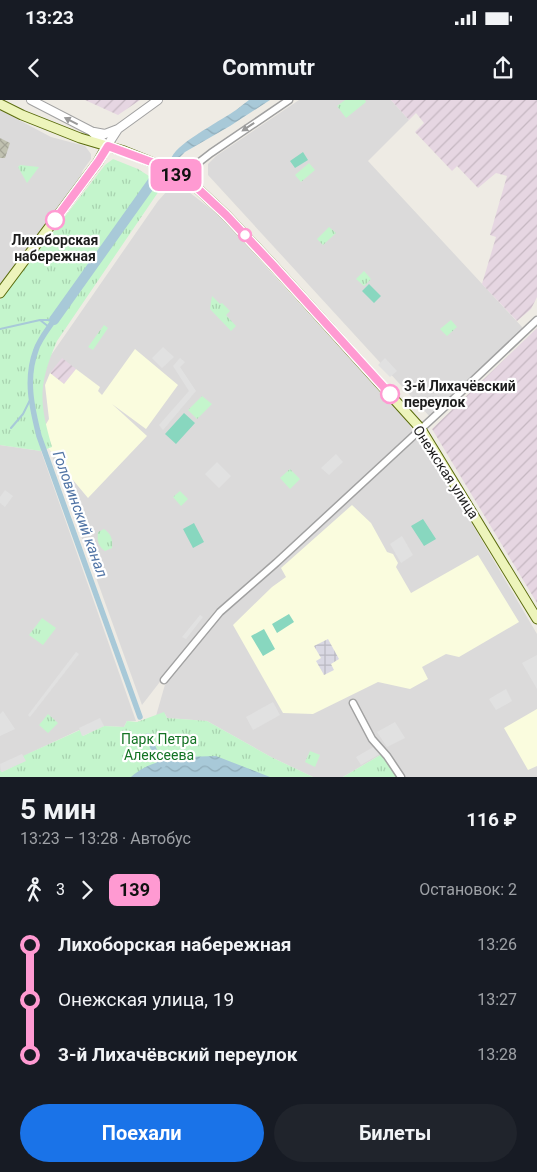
<!DOCTYPE html>
<html lang="ru">
<head>
<meta charset="utf-8">
<style>
	:root { --surface:#171b24; --page:#20242c; --text:#f1f3f6; --muted:#9ea1a6; --accent:#1a73e8 }
	body { margin:0; font-family:Roboto,sans-serif; background:var(--page); color:var(--text); height:100vh; display:flex; flex-direction:column; font-size:19px; white-space:nowrap }
	* { box-sizing:border-box; margin:0 }
	p { font-size:16px; color:var(--muted) }
	.icon { flex:none; width:28px; height:28px; fill:none; stroke:currentColor; stroke-width:2; stroke-linecap:round; stroke-linejoin:round }
	.map { position:relative; height:677px; overflow:hidden }
	.side { display:flex; flex-direction:column; background:var(--surface); flex:1 }
	.side>* { flex:none }
	.badge { padding:0 10px; border-radius:8px; font-size:18px; line-height:32px }
	.map>.badge { position:absolute; translate:-50% -50%; box-shadow:0 0 0 2px #fff }
	.legs { display:flex; align-items:center; gap:8px; height:55px; padding:0 20px; font-size:16px }
	.legs p { margin-inline-start:auto }
	.headline { display:flex; align-items:center; justify-content:space-between; height:85px; padding:0 20px }
	h1 { font-size:28px; font-weight:700; line-height:38px }
	.button { display:flex; gap:10px; margin-top:auto; padding:10px 20px }
	.button a { flex:1; height:58px; border-radius:30px; background:var(--accent); color:#fff; font-size:20px; font-weight:700; line-height:58px; text-align:center }
	.button a+a { background:var(--page); color:var(--text) }
	ul { padding:0 20px; list-style:none }
	li { display:flex; align-items:center; gap:18px; height:55px; font-size:19px }
	li i { display:grid; place-items:center; width:8px; height:100%; margin:0 6px; background:currentColor }
	li i::after { content:''; width:12px; height:12px; margin:-6px; border:4px solid; border-radius:50%; background:var(--surface) }
	li p { margin-inline-start:auto }
	li:first-child i { background:linear-gradient(#0000 50%,currentColor 0) }
	li:last-child i { background:linear-gradient(currentColor 50%,#0000 0) }
	.status { display:flex; justify-content:space-between; align-items:center; height:35px; padding:0 25px; background:var(--surface); direction:ltr }
	.status svg { height:14px; fill:currentColor }
	header { display:flex; justify-content:space-between; align-items:center; height:65px; padding:0 20px; background:var(--surface); font-size:22px; font-weight:700 }
	.map>svg:first-child { display:block }
</style>
</head>
<body>
<div class="status"><b>13:23</b><svg viewBox="0 0 49 12"><path d="M0 12V9h3v3zM5 12V6h3v6zM10 12V3h3v9zM15 12V0h3v12zM26 1h20v11H26zM47 4h2v5h-2z"/></svg></div>
<header><svg class="icon" aria-label="back" viewBox="0 0 24 24"><path d="M15 5l-7 7 7 7"/></svg>Commutr<svg class="icon" aria-label="share" viewBox="0 0 24 24"><path d="M12 15V3M7 8l5-5 5 5M5 13v7h14v-7"/></svg></header>
<div class="map">
<svg width="537" height="677" viewBox="0 0 537 677">
	<defs>
		<pattern id="industrial-furrows" width="10" height="10" patternUnits="userSpaceOnUse" patternTransform="scale(1.25)"><rect width="10" height="10" fill="#e6d6e2"/><path d="M-1 1l2-2M0 10L10 0M9 11l2-2" fill="none" stroke="#c5b7c1"/></pattern>
		<pattern id="construction-cross-hatch" width="8" height="8" patternUnits="userSpaceOnUse" patternTransform="scale(1.25)"><rect width="8" height="8" fill="#c0c1b0"/><path d="M0 0l8 8M0 8l8-8" fill="none" stroke="#a5a597"/></pattern>
		<pattern id="park-tufts" width="24" height="20" patternUnits="userSpaceOnUse" patternTransform="scale(1.25)"><rect width="24" height="20" fill="#c4f5cc"/><path d="M3 7l-1-3M5 7V3M7 7l1-3M15 17l-1-3M17 17v-4M19 17l1-3" fill="none" stroke="#a8d2af"/></pattern>
		<pattern id="plaza-grid" width="8" height="8" patternUnits="userSpaceOnUse" patternTransform="scale(1.25)"><rect width="8" height="8" fill="#d9d8e3"/><path d="M0 4h8M4 0v8" fill="none" stroke="#bab9c2"/></pattern>
		<pattern id="water-waves" width="16" height="10" patternUnits="userSpaceOnUse" patternTransform="scale(1.25)"><rect width="16" height="10" fill="#a8c9d8"/><path d="M0 5q4-4 8 0t8 0" fill="none" stroke="#90acb9"/></pattern>
	</defs>
	<rect width="100%" height="100%" fill="#eeebe4"/>
	<path fill="#dbdada" d="M299 0H391L409 20 368 61 523 228 430 317 208 75V64L216 56Z
		M0 10 51 37 85 46 91 54V59L83 70 78 83 0 186Z
		M185 89 220 116 410 325 412 331 410 336 273 462 214 512 142 605 36 311 40 271 158 101 168 90Z
		M415 340H421L425 344 537 534V677H405L387 651 343 677H313L271 657 207 621 167 618 165 614 156 616 166 581 223 514Z
		M0 345 41 351 136 621H127L124 627 104 626 82 636 79 630 24 656 26 661 1 672 0 670Z"/>
	<path fill="url(#industrial-furrows)" d="M85 0H140L118 15Z
		M391 0H537V197L531 209 517 221 482 184 496 137 490 135 507 76 496 73 478 88 457 66 452 71 415 32 424 23 416 13 409 20Z
		M537 228V503L432 329Z
		M62 258 76 269 64 284 50 273Z"/>
	<path fill="#fafcde" d="M135 249 178 285 146 329 112 304 147 336 88 398 73 380 61 381 56 358 39 336 49 319 45 285 50 273 64 284 76 269 100 287 98 291 102 295Z
		M352 405 371 423 387 452 393 454 398 463 396 467 411 493 478 455 519 522 459 557 446 554 422 567 428 579 410 589 378 582 313 614 283 613 233 525 272 487 286 477 281 468Z
		M537 609V666L528 670 504 628Z"/>
	<path fill="url(#construction-cross-hatch)" d="M0 38 10 43 5 58H0Z"/>
	<path fill="url(#park-tufts)" d="M345 0H365L366 2 346 18 337 6Z
		M113 59 138 69 163 85 57 241C38 285 39 302 52 347L41 351 0 345V200L105 65Z
		M309 63 315 70 301 82 295 75Z
		M20 65 39 67 27 83 18 67Z
		M329 127 336 133 323 145 317 139Z
		M364 171 371 179 364 186 356 179Z
		M212 196 220 204 222 203 230 211 226 215 236 226 231 231 210 209Z
		M451 220 457 227 447 236 440 229Z
		M104 225 108 228 93 250 88 247Z
		M202 296 212 304 197 319 188 310Z
		M290 369 300 379 290 389 280 378Z
		M180 391 188 399 181 406 173 397Z
		M104 429C111 434 113 439 112 448L105 451C98 446 97 441 98 432Z
		M42 518 56 528 43 545 29 535Z
		M164 612 167 618 207 621 271 657 313 677H0V670L2 672 25 661 23 656 80 630 83 636 104 626 124 627 127 621 137 622Z
		M48 614 58 623 48 633 39 625Z
		M310 651 320 655 315 667 305 662Z
		M382 654 397 677H343Z"/>
	<path fill="#88d7bf" d="M303 52 308 60 295 68 290 61Z
		M369 184 381 196 374 203 362 191Z
		M184 313 195 323 176 344 165 334Z
		M423 419 436 439 424 446 411 426Z
		M194 423 204 442 193 448 183 429Z
		M289 514 294 522 277 533 272 524Z
		M264 529 275 549 263 556 251 536Z"/>
	<path fill="#e1e1e1" d="M163 247 174 257 162 268 152 258Z
		M180 258 185 262 180 267 196 291 163 330 159 325 189 291 173 266Z
		M385 258 397 271 390 277 378 265Z
		M336 354 343 362 329 375 321 368Z
		M217 362 231 376 219 388 205 374Z
		M5 390 13 396 5 407 0 403V397Z
		M402 436 413 455 401 463 390 444Z
		M200 515 203 517 186 539 182 537Z
		M76 552 79 554 30 617 28 615Z
		M537 555V589L522 563Z
		M506 589 512 601 496 610 489 599Z
		M273 602 280 615 253 630 246 617Z
		M3 611 15 629 0 636V614Z
		M100 618 104 626 82 636 79 628Z
		M395 622 405 638 387 647 377 632Z
		M375 646 380 654 361 665 356 657Z
		M22 654 26 661 1 672 0 664Z"/>
	<path fill="url(#plaza-grid)" d="M328 539 339 559 331 564 334 570 324 575 316 561 321 558 314 546Z"/>
	<path fill="url(#water-waves)" d="M249 0H270L230 26 185 52 175 62 171 60C173 45 219 22 233 12 238 9 243 4 249 0Z
		M216 656 270 677H131C155 656 186 657 216 656Z"/>
	<g fill="none" stroke-linecap="round" stroke-linejoin="round">
		<path stroke="#a8c9d8" stroke-width="2" d="M40 220 49 227
			M0 229 40 220H54
			M11 328 23 314 30 300"/>
		<path stroke="#a8c9d8" stroke-width="5.5" d="M54 220C48 229 39 240 36 250 25 279 32 308 39 336L140 617
			M148 636 159 661 163 665"/>
		<path stroke="#a8c9d8" stroke-width="10" d="M54 220 153 81"/>
		<g stroke="#a1a1a1" stroke-width="9">
			<path id="minor" d="M180 77 211 53 289 0
				M164 580 220 512 276 463 462 291 537 220
				M353 603 372 639 387 656 401 677"/>
		</g>
		<g stroke="#a1a1a1" stroke-width="10">
			<path id="tertiary" d="M31 0 91 31 107 46 118 29 158 0
				M94 32 105 34 118 29"/>
		</g>
		<g stroke="#5a6c0d" stroke-width="11">
			<path id="secondary" d="M0 4 22 15 80 38 124 51 154 63 196 87 226 115 272 164 421 329 537 519
				M0 193 98 62 107 46"/>
		</g>
		<use href="#minor" stroke="#fff" stroke-width="6"/>
		<use href="#tertiary" stroke="#fff" stroke-width="8"/>
		<use href="#secondary" stroke="#edf4bb" stroke-width="9"/>
	</g>
	<defs><path id="oneway-solid" d="M-6-.8H1V-3.2L6.5 0L1 3.2V.8H-6Z" transform="scale(1.25)"/></defs>
	<g fill="#999">
		<use href="#oneway-solid" transform="translate(71 21) rotate(-153)"/>
		<use href="#oneway-solid" transform="translate(248 27) rotate(146)"/>
	</g>
	<g fill="none" stroke-linecap="round" stroke-linejoin="round">
		<g stroke="#fff" stroke-width="11">
			<path id="line-1" d="M55 120 98 62 108 46 154 63 196 87 226 115 272 164 390 294"/>
		</g>
		<use href="#line-1" stroke="#ff9ad2" stroke-width="8"/>
	</g>
	<g fill="#fff" stroke="#ff9ad2" stroke-width="2.5">
		<circle cx="55" cy="120" r="9"/>
		<circle cx="245" cy="135" r="6"/>
		<circle cx="390" cy="294" r="9"/>
	</g>
	<g text-anchor="middle" stroke-width="4.5" stroke-linejoin="round" paint-order="stroke">
		<g font-size="14" font-weight="bold" fill="#1d1d1d" stroke="#fff">
			<text x="55" y="145">Лихоборская<tspan x="55" dy="16">набережная</tspan></text>
			<text x="404" y="291" text-anchor="start">3-й Лихачёвский<tspan x="404" dy="16">переулок</tspan></text>
		</g>
		<g font-size="14" fill="#1d1d1d" stroke="#fff">
			<text transform="translate(446 372) rotate(57)" y="5">Онежская улица</text>
		</g>
		<g font-size="14" fill="#147324" stroke="#fff">
			<text x="159" y="644">Парк Петра<tspan x="159" dy="16">Алексеева</tspan></text>
		</g>
		<g font-size="15" font-style="italic" fill="#5174a5" stroke="#fff">
			<text transform="translate(80 414) rotate(70)" y="5">Головинский канал</text>
		</g>
	</g>
</svg>
<b class="badge" style="left:176px;top:75px;background:#ff9ad2;color:#111">139</b>
</div>
<section class="side">
<div class="headline"><div><h1>5 мин</h1><p>13:23 – 13:28 · Автобус</p></div><b>116 ₽</b></div>
<div class="legs"><svg class="icon" aria-label="walk" viewBox="0 0 24 24"><circle cx="13" cy="4" r="2"/><path d="M13 8l-2 6 4 7M11 14l-3 7M7 12l3-4h3l4 4"/></svg>3<svg class="icon" aria-label="forward" viewBox="0 0 24 24"><path d="M9 5l7 7-7 7"/></svg><b class="badge" style="background:#ff9ad2;color:#111">139</b><p>Остановок: 2</p></div>
<ul>
<li><i style="color:#ff9ad2"></i><b>Лихоборская набережная</b><p>13:26</p></li>
<li><i style="color:#ff9ad2"></i><span>Онежская улица, 19</span><p>13:27</p></li>
<li><i style="color:#ff9ad2"></i><b>3-й Лихачёвский переулок</b><p>13:28</p></li>
</ul>
<div class="button"><a>Поехали</a><a>Билеты</a></div>
</section>
</body>
</html>
